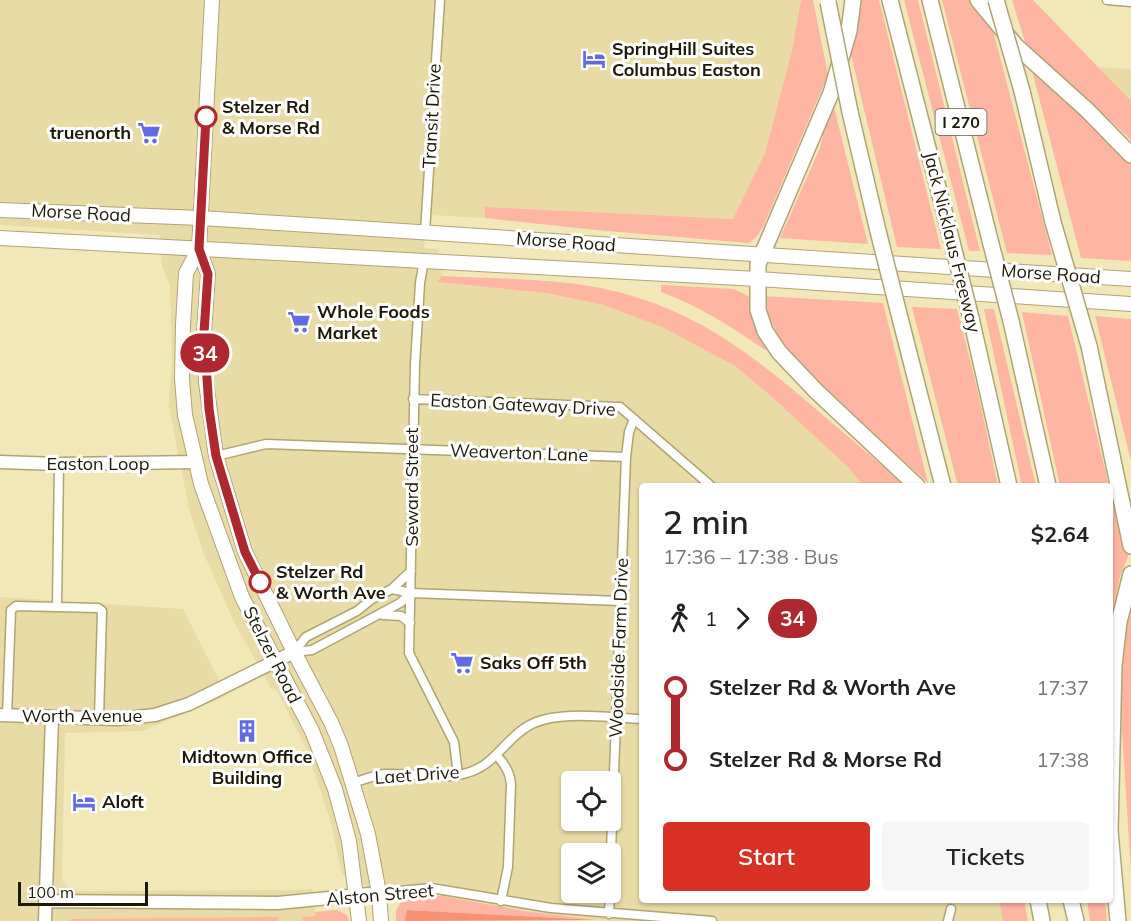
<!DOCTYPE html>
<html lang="en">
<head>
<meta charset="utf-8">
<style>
	:root { --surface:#fff; --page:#f6f6f6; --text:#222; --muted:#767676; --accent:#d93025 }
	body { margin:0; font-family:Mulish,sans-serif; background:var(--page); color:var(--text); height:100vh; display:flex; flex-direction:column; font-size:22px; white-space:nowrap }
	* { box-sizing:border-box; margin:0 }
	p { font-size:20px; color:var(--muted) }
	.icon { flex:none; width:33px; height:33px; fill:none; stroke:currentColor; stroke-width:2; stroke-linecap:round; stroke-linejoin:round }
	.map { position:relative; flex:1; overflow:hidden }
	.sheet { position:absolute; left:639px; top:483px; width:474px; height:420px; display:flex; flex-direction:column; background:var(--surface); border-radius:6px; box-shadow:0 2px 4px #0004 }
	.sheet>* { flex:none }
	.badge { padding:0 12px; border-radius:20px; font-size:21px; line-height:39px }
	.tools { position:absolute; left:561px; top:771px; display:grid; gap:12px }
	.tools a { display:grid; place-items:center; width:60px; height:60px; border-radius:6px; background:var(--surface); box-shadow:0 2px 4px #0004; font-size:30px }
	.scale { position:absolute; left:18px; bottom:15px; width:130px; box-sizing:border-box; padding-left:6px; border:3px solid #1e1907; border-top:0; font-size:16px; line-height:21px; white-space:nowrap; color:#1e1907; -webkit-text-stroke:4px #fff; paint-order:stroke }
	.map>.badge { position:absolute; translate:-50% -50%; box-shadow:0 0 0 3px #fff }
	.legs { display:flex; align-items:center; gap:9px; height:66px; padding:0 24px; font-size:20px }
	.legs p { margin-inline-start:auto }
	.summary { display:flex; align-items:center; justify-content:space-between; height:102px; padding:0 24px }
	h1 { font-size:33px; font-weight:600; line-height:45px }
	.action { display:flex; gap:12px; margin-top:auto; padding:12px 24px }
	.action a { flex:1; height:69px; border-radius:6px; background:var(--accent); color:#fff; font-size:24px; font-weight:600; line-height:69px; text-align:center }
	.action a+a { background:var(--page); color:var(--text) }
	ul { padding:0 24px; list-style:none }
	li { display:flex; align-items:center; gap:21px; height:72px; font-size:22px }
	li i { display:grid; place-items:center; width:9px; height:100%; margin:0 8px; background:currentColor }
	li i::after { content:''; width:15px; height:15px; margin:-8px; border:4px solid; border-radius:50%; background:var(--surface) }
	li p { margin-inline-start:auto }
	li:first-child i { background:linear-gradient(#0000 50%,currentColor 0) }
	li:last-child i { background:linear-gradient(currentColor 50%,#0000 0) }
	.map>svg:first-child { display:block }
</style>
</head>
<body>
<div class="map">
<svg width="1131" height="921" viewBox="0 0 1131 921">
	<rect width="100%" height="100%" fill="#f2e7b7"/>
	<path fill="#e9dba5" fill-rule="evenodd" d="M0 0H801L792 51 765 153 733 219 485 207V218L427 215 424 248 438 249 442 276 437 282 546 293 604 305 662 327 735 366 772 397 849 468 863 486H642V900H999L1003 921H611L408 898 399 901 342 874 330 819 306 748 277 691 271 688 235 624 203 552 189 509 169 406 172 359 170 286 162 267 160 235 0 225ZM572 782H610V820H572ZM572 854H610V892H572Z
		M1097 67 1131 69V101Z
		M0 597 183 609 227 696 142 731 65 733 62 880 68 888 74 891 297 890 312 889 316 916 314 921H0Z"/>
	<path fill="#feb5a1" d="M801 0H813L828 75 763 227 757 236 749 243 596 230 485 218V207L733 219 765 153 792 51Z
		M858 0H879L941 249 897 247 851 55 858 19Z
		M904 0H918L980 251H969Z
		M942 0H969L992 27 1052 255 1007 253Z
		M1012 0H1033L1131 101V140L1025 42Z
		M1032 71 1090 123 1131 164V261L1081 258Z
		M834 107 868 244 780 238 820 148 824 130Z
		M442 276C495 279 563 278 614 291 701 312 759 360 825 417 852 440 879 462 904 486H863L849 468 772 397 735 366 662 327 604 305 546 293 437 282Z
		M661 285 734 289 748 296 768 347 765 350C732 327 699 306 661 292Z
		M763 296 883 303 928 483C904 461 880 440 856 418 818 384 774 349 763 296Z
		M912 307 957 309 977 388 998 486H958Z
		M984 309H994L1036 486H1022Z
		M1022 312 1068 316 1109 486H1060Z
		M1095 316 1131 319V461Z
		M1110 491 1120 532 1131 549 1120 577 1110 622Z
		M1131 606V872L1120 700 1123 643Z
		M424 896H442L523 911 597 920 408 910 405 921H396V910L400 904 399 901Z
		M999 900H1024L1028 921H1003Z
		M1087 900H1105L1107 921H1090Z
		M337 910 347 915 349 921H303V917L316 916 315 912Z
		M278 917V921H70L71 919Z"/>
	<path fill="#f69175" d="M407 910 597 920 405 921Z"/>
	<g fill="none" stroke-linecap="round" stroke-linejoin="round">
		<g stroke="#afa476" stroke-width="11">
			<path id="street" d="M1107 0 1131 2
				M425 232 440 0
				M424 260 420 283 415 364 409 653 454 742 458 775
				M413 399 620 407 711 486
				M216 456 266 444 626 457
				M392 589 411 593 620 601
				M57 607 59 464
				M383 615 401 616 410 623
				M294 652 306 637 357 611 372 599 392 589 411 571
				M294 652 312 650 400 603 411 593
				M7 716 11 610 16 606 98 608 102 611 99 718
				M497 756C505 764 510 773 511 784L508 867 501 901
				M353 783C363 780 374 775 384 774 408 773 434 779 458 775 495 769 500 743 528 726 556 709 610 718 642 719
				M610 878 626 457 629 432 634 419
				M379 893 431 888 551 908 712 921
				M609 914 610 892
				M948 921 951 909"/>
		</g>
		<g stroke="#afa476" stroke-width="15">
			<path id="secondary" d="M0 462 59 464 196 462
				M0 715 118 719 155 715 189 704 294 652
				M45 901 278 903 379 893
				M45 921 52 717"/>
		</g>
		<g stroke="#afa476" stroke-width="16">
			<path id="primary" d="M212 0 199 249 208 274 204 332 206 382 216 456 245 552 294 652 331 722 341 746 368 834 379 893 381 921
				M0 210 201 218 357 228 1131 279
				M0 238 757 279 1131 304
				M199 249 186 273 183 325 182 379 185 415 196 462 201 484 242 597 312 731 335 789 349 841 359 921"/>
		</g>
		<g stroke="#afa476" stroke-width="18">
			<path id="highway" d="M853 0 849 31 831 93 758 264V310L765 331 779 352 816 391 917 486
				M890 0 952 242
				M930 0 991 244
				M978 0 1016 46 1087 110 1131 155
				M1022 91 1053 222
				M850 112 878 231
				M900 318 943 486
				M971 318 1009 486
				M1011 321 1048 486
				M1089 346 1131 546
				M1110 831 1114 665 1119 622 1131 574
				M1110 831 1118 921
				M1038 900 1042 921
				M1071 900 1076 921"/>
		</g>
		<use href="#street" stroke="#fff" stroke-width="8"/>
		<use href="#secondary" stroke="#fff" stroke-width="12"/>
		<use href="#primary" stroke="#fff" stroke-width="14"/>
		<use href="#highway" stroke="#fff" stroke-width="15"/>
		<g stroke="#afa476" stroke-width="18" stroke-linecap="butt">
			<path id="highway-bridge" d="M996 0 1022 91
				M828 2 850 112
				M1053 222 1089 346
				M878 231 900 318
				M952 242 971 318
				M991 244 1011 321"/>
		</g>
		<use href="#highway-bridge" stroke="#fff" stroke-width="15"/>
	</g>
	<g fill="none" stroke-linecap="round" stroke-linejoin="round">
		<g stroke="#fff" stroke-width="14">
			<path id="line-1" d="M206 117 199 249 208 274 204 332 209 409 216 456 245 552 260 582"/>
		</g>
		<use href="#line-1" stroke="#af272f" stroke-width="9"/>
	</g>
	<defs>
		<g id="hotel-bare" transform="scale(1.8)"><path d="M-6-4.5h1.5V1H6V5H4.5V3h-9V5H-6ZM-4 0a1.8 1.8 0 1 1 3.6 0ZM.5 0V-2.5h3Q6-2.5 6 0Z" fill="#626be3" stroke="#fff" stroke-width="2.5" paint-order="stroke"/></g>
		<g id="supermarket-bare" transform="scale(1.8)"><path d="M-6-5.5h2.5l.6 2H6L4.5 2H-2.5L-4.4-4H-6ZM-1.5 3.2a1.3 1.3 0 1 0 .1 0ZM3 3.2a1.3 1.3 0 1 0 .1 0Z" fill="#626be3" stroke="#fff" stroke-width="2.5" paint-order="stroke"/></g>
		<g id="building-bare" transform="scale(1.8)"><path d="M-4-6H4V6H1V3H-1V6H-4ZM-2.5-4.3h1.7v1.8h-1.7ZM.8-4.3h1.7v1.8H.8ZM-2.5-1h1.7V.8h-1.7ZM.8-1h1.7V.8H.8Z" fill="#626be3" stroke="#fff" stroke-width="2.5" paint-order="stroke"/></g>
	</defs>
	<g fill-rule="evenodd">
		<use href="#hotel-bare" x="594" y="59"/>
		<use href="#supermarket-bare" x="149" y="133"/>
		<use href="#supermarket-bare" x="299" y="322"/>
		<use href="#supermarket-bare" x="462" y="663"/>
		<use href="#building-bare" x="247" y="731"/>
		<use href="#hotel-bare" x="84" y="802"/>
	</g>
	<g fill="#fff" stroke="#af272f" stroke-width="3">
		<circle cx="206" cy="117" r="10"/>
		<circle cx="260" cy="582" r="10"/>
	</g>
	<g text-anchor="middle" stroke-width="6" stroke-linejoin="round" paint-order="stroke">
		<rect fill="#fff" stroke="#625e51" stroke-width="1.5" x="935.5" y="109" width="51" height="26" rx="4.5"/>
		<g font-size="16" font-weight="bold" fill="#1e1907">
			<text x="961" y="128">I 270</text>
		</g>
		<g font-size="18" font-weight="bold" fill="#1e1907" stroke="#fff" text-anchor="start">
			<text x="612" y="55">SpringHill Suites<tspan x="612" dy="21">Columbus Easton</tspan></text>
			<text x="131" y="139" text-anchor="end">truenorth</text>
			<text x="317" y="318">Whole Foods<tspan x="317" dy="21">Market</tspan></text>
			<text x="480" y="669">Saks Off 5th</text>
			<text x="247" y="763" text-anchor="middle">Midtown Office<tspan x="247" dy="21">Building</tspan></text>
			<text x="102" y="808">Aloft</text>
		</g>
		<g font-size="18" font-weight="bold" fill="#1e1907" stroke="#fff" text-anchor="start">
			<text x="222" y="113">Stelzer Rd<tspan x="222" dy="21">&amp; Morse Rd</tspan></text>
			<text x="276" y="578">Stelzer Rd<tspan x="276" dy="21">&amp; Worth Ave</tspan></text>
		</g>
		<g font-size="18" fill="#1e1907" stroke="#fff">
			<text transform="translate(432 116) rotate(-87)" y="6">Transit Drive</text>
			<text transform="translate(81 213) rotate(3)" y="6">Morse Road</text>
			<text transform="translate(566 242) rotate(4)" y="6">Morse Road</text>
			<text transform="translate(952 242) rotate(76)" y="6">Jack Nicklaus Freeway</text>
			<text transform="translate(1051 274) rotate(4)" y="6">Morse Road</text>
			<text transform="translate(523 405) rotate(3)" y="6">Easton Gateway Drive</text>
			<text transform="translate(519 453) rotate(2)" y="6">Weaverton Lane</text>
			<text x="98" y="470">Easton Loop</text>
			<text transform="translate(412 487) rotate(-90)" y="6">Seward Street</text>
			<text transform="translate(619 648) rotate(-88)" y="6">Woodside Farm Drive</text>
			<text transform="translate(272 655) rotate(63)" y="6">Stelzer Road</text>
			<text x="82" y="722">Worth Avenue</text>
			<text transform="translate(417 775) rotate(-4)" y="6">Laet Drive</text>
			<text transform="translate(380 895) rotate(-5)" y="6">Alston Street</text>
		</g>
	</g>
</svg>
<div class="tools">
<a><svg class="icon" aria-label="locate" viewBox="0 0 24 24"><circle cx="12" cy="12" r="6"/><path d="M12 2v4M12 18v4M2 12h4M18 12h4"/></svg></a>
<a><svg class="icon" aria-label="layers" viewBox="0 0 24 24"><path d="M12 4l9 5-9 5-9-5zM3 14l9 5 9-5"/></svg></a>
</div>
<div class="scale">100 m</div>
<b class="badge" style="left:205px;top:353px;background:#af272f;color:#fff">34</b>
<section class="sheet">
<div class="summary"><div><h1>2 min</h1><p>17:36 – 17:38 · Bus</p></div><b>$2.64</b></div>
<div class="legs"><svg class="icon" aria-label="walk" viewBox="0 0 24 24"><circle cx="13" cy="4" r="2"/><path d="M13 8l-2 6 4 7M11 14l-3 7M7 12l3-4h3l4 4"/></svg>1<svg class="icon" aria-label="forward" viewBox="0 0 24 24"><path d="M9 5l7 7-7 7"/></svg><b class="badge" style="background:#af272f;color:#fff">34</b></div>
<ul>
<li><i style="color:#af272f"></i><b>Stelzer Rd &amp; Worth Ave</b><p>17:37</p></li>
<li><i style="color:#af272f"></i><b>Stelzer Rd &amp; Morse Rd</b><p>17:38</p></li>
</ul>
<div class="action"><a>Start</a><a>Tickets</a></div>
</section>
</div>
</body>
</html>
